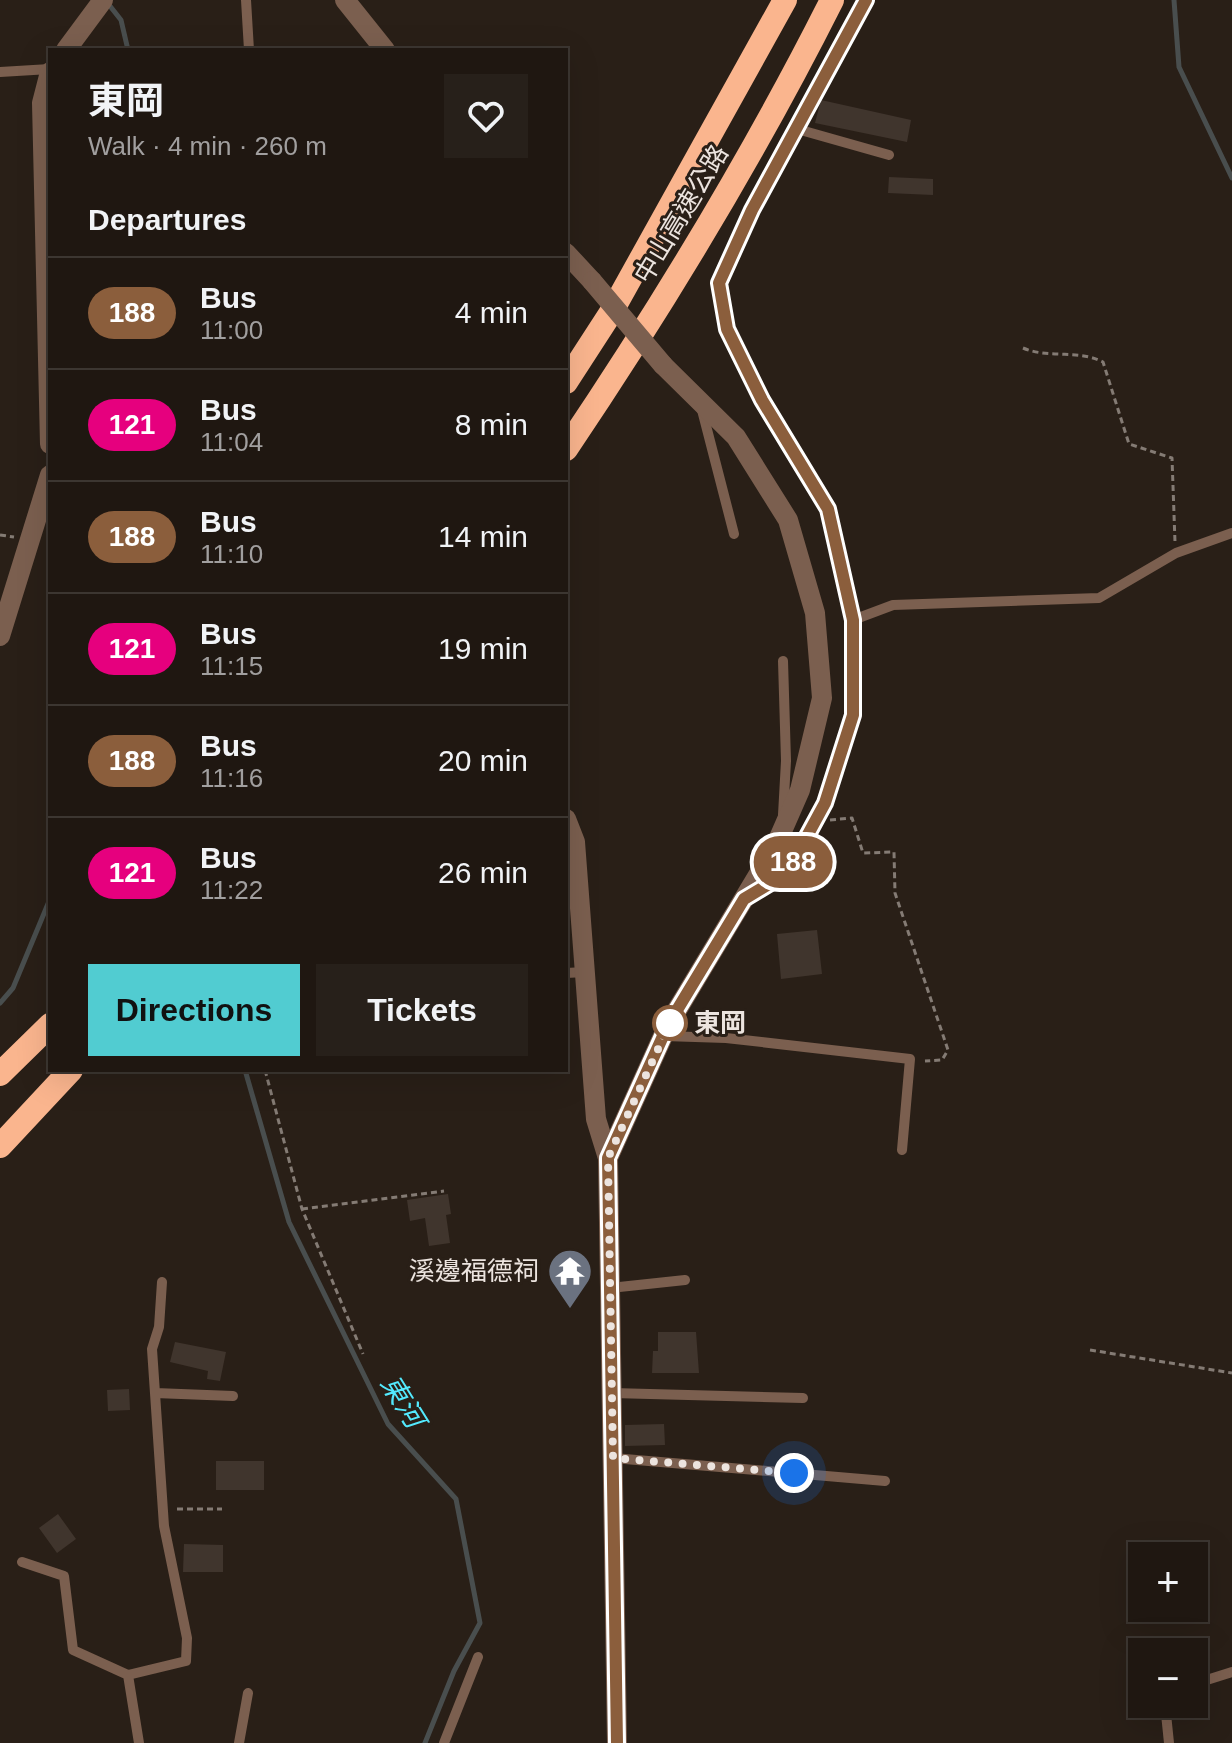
<!DOCTYPE html>
<html lang="en">
<head>
<meta charset="utf-8">
<style>
	:root { --surface:#1f1711; --page:#27201a; --text:#f1f3f6; --muted:#a19f9f; --line:#3c3631; --accent:#51ccd1 }
	body { margin:0; font-family:Arial,"Noto Sans TC",sans-serif; background:var(--page); color:var(--text); height:100vh; display:flex; flex-direction:column; font-size:30px; white-space:nowrap }
	* { box-sizing:border-box; margin:0 }
	p { font-size:26px; color:var(--muted) }
	.icon { flex:none; width:44px; height:44px; fill:none; stroke:currentColor; stroke-width:2; stroke-linecap:round; stroke-linejoin:round }
	.map { position:relative; flex:1; overflow:hidden }
	.details { position:absolute; left:48px; top:48px; width:520px; height:1024px; display:flex; flex-direction:column; background:var(--surface); border-radius:0px; box-shadow:0 8px 32px #0002,0 0 0 2px var(--line) }
	.details>* { flex:none }
	.badge { padding:0 16px; border-radius:26px; font-size:28px; line-height:52px }
	.fabs { position:absolute; left:1128px; top:1542px; display:grid; gap:16px }
	.fabs a { display:grid; place-items:center; width:80px; height:80px; border-radius:0px; background:var(--surface); box-shadow:0 8px 32px #0002,0 0 0 2px var(--line); font-size:40px }
	.you { position:absolute; width:40px; height:40px; margin:-20px; border:6px solid #fff; border-radius:50%; background:#1a73e8; box-shadow:0 0 0 12px #1a73e833 }
	.map>.badge { position:absolute; translate:-50% -50%; box-shadow:0 0 0 4px #fff }
	h2 { padding:0 40px; font-size:30px; line-height:72px }
	.round { display:grid; place-items:center; flex:none; width:84px; height:84px; border-radius:0px; background:var(--page) }
	.summary { display:flex; align-items:center; justify-content:space-between; height:136px; padding:0 40px }
	h1 { font-size:38px; font-weight:700; line-height:60px }
	.cta { display:flex; gap:16px; margin-top:auto; padding:16px 40px }
	.cta a { flex:1; height:92px; border-radius:0px; background:var(--accent); color:#111; font-size:32px; font-weight:700; line-height:92px; text-align:center }
	.cta a+a { background:var(--page); color:var(--text) }
	ul { padding:0; list-style:none }
	li { display:flex; align-items:center; gap:24px; height:112px; padding:0 40px; border-top:2px solid var(--line) }
	li div { flex:1 }
	li b { display:block; font-size:30px }
	li em { font-style:normal }
	li .badge { min-width:88px; font-weight:700; text-align:center }
	.map>svg:first-child { display:block }
</style>
</head>
<body>
<div class="map">
<svg width="1232" height="1743" viewBox="0 0 1232 1743">
	<rect width="100%" height="100%" fill="#291f17"/>
	<g fill="none" stroke-linecap="round" stroke-linejoin="round">
		<path stroke="#494e4e" stroke-width="5" d="M1174 0 1179 67 1232 178
			M106 1 121 20 128 50
			M0 1003 13 988 50 899
			M245 1070 289 1222 388 1424 456 1499 480 1623 454 1671 425 1743"/>
	</g>
	<path fill="#40352d" d="M821 100 911 120 907 142 815 123Z
		M889 177 933 179V195L888 193Z
		M817 930 822 974 781 979 777 934Z
		M448 1194 451 1214 446 1215 450 1243 429 1246 425 1218 410 1221 407 1200Z
		M658 1332H696L699 1373H652L653 1351H658Z
		M175 1342 226 1352 220 1381 207 1379 208 1371 170 1362Z
		M129 1389 130 1410 108 1411 107 1390Z
		M664 1424 665 1445 625 1446V1425Z
		M216 1461H264V1490H216Z
		M58 1514 76 1539 57 1553 39 1528Z
		M184 1544 223 1545V1572H183Z"/>
	<g fill="none" stroke-linecap="round" stroke-linejoin="round">
		<path stroke="#847b74" stroke-width="3" stroke-dasharray="6 4" stroke-linecap="butt" d="M1023 348C1049 359 1077 349 1103 362L1129 444 1172 458 1175 542
			M0 535 14 537
			M830 820 852 818 863 853 894 852 895 893 948 1050 942 1060 925 1061
			M265 1070 302 1209 363 1354
			M302 1209 444 1191
			M1090 1350 1232 1373
			M177 1509H222"/>
		<path stroke="#7b5f4f" stroke-width="10" d="M246 0 249 50
			M0 72 50 69
			M797 129 889 155
			M702 410 734 534
			M853 620 893 605 1099 598 1176 553 1232 533
			M783 661 786 761 783 815
			M753 894 787 873 825 803 853 715V620L828 509 762 400 727 329 719 283 752 210 866 0
			M566 973 585 972
			M664 1036 726 1038 910 1059 902 1150
			M610 1288 685 1280
			M155 1393 233 1396
			M612 1393 803 1398
			M613 1458 885 1481
			M22 1562 64 1576 73 1650 128 1675
			M1194 1684 1232 1672
			M1165 1704 1169 1743
			M139 1743 128 1675 186 1661 187 1638 164 1526 152 1349 159 1327 162 1282
			M239 1743 248 1693
			M444 1743 478 1657"/>
		<path stroke="#7b5f4f" stroke-width="20" d="M66 50 103 0
			M50 72 42 103 50 444
			M0 636 50 475
			M566 819 575 842 596 1119 608 1158"/>
		<path stroke="#7b5f4f" stroke-width="20" d="M345 0 385 50
			M566 253 592 281
			M617 1743 608 1158 668 1025 775 847 800 790 822 698 815 613 788 520 736 437 663 365"/>
		<path stroke="#fab58e" stroke-width="24" d="M566 382 612 311 785 0
			M566 449C663 305 754 155 832 0
			M0 1074 50 1025
			M0 1146 71 1070"/>
		<path stroke="#7b5f4f" stroke-width="20" d="M592 281 663 365"/>
	</g>
	<g fill="none" stroke-linecap="round" stroke-linejoin="round">
		<g stroke="#fff" stroke-width="18">
			<path id="line" d="M617 1743 608 1158 668 1025 744 899 787 873 825 803 853 715V620L828 509 762 400 727 329 719 283 752 210 866 0"/>
		</g>
		<use href="#line" stroke="#8b5e3c" stroke-width="12"/>
		<path stroke="#ece4df" stroke-width="8" stroke-dasharray="0 14.4" d="M670 1023 608 1158 613 1458 794 1473"/>
	</g>
	<defs>
		<g id="temple-pin" transform="scale(2.3)"><path d="M0 17L-7.5 6A9.5 9.5 0 1 1 7.5 6Z" fill="#6b7280" stroke="#291f17"/><path d="M0-6L5-2H3V0L6.5 2.5H4V6H1.5V3h-3V6H-4V2.5H-6.5L-3 0V-2H-5Z" fill="#fff"/></g>
	</defs>
	<g fill-rule="evenodd">
		<use href="#temple-pin" x="570" y="1271"/>
	</g>
	<circle fill="#fff" stroke="#8b5e3c" stroke-width="4" cx="670" cy="1023" r="16"/>
	<g text-anchor="middle" stroke-width="6" stroke-linejoin="round" paint-order="stroke">
		<g font-size="26" fill="#ece4df" stroke="#291f17">
			<text transform="translate(681 214) rotate(-59)" y="9">中山高速公路</text>
		</g>
		<g font-size="26" font-weight="bold" fill="#ece4df" stroke="#291f17" text-anchor="start">
			<text x="694" y="1032">東岡</text>
		</g>
		<g font-size="26" fill="#ece4df" stroke="#291f17" text-anchor="end">
			<text x="539" y="1280">溪邊福德祠</text>
		</g>
		<g font-size="28" font-style="italic" fill="#53e9fd" stroke="#291f17">
			<text transform="translate(403 1401) rotate(58)" y="10">東河</text>
		</g>
	</g>
</svg>
<div class="fabs">
<a>+</a>
<a>−</a>
</div>
<div class="you" style="left:794px;top:1473px"></div>
<b class="badge" style="left:793px;top:862px;background:#8b5e3c;color:#fff">188</b>
<section class="details">
<div class="summary"><div><h1>東岡</h1><p>Walk · 4 min · 260 m</p></div><a class="round"><svg class="icon" aria-label="heart" viewBox="0 0 24 24"><path d="M12 20l-8-8c-3-5 5-10 8-4 3-6 11-1 8 4z"/></svg></a></div>
<h2>Departures</h2>
<ul>
<li><span class="badge" style="background:#8b5e3c;color:#fff">188</span><div><b>Bus</b><p>11:00</p></div><em>4 min</em></li>
<li><span class="badge" style="background:#e6007e;color:#fff">121</span><div><b>Bus</b><p>11:04</p></div><em>8 min</em></li>
<li><span class="badge" style="background:#8b5e3c;color:#fff">188</span><div><b>Bus</b><p>11:10</p></div><em>14 min</em></li>
<li><span class="badge" style="background:#e6007e;color:#fff">121</span><div><b>Bus</b><p>11:15</p></div><em>19 min</em></li>
<li><span class="badge" style="background:#8b5e3c;color:#fff">188</span><div><b>Bus</b><p>11:16</p></div><em>20 min</em></li>
<li><span class="badge" style="background:#e6007e;color:#fff">121</span><div><b>Bus</b><p>11:22</p></div><em>26 min</em></li>
</ul>
<div class="cta"><a>Directions</a><a>Tickets</a></div>
</section>
</div>
</body>
</html>
